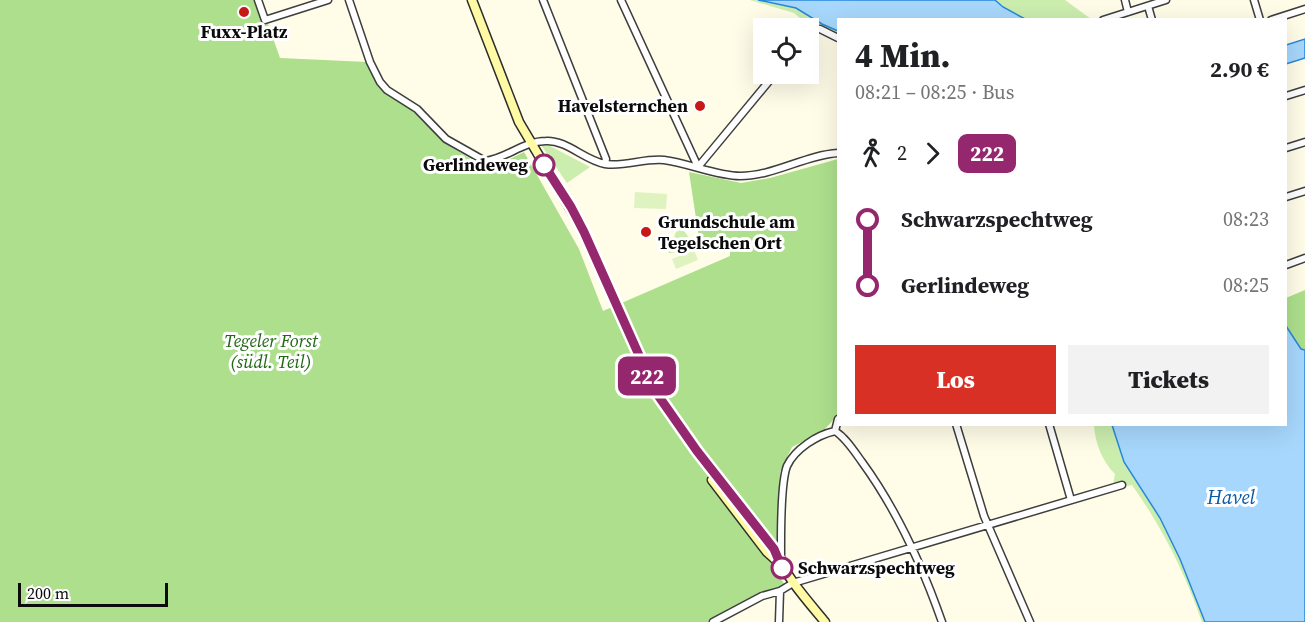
<!DOCTYPE html>
<html lang="de">
<head>
<meta charset="utf-8">
<style>
	:root { --surface:#fff; --page:#f2f2f2; --text:#202124; --muted:#757577; --accent:#d93025 }
	body { margin:0; font-family:"Source Serif 4",serif; background:var(--page); color:var(--text); height:100vh; display:flex; flex-direction:column; font-size:22px; white-space:nowrap }
	* { box-sizing:border-box; margin:0 }
	p { font-size:20px; color:var(--muted) }
	.icon { flex:none; width:33px; height:33px; fill:none; stroke:currentColor; stroke-width:2; stroke-linecap:round; stroke-linejoin:round }
	.map { position:relative; flex:1; overflow:hidden }
	.details { position:absolute; left:837px; top:18px; width:450px; height:408px; display:flex; flex-direction:column; background:var(--surface); border-radius:0px; box-shadow:0 6px 24px #0002 }
	.details>* { flex:none }
	.badge { padding:0 12px; border-radius:9px; font-size:21px; line-height:39px }
	.fabs { position:absolute; left:753px; top:18px; display:grid; gap:12px }
	.fabs a { display:grid; place-items:center; width:66px; height:66px; border-radius:0px; background:var(--surface); box-shadow:0 6px 24px #0002; font-size:30px }
	.scale { position:absolute; left:18px; bottom:15px; width:150px; box-sizing:border-box; padding-left:6px; border:3px solid #0b0b0b; border-top:0; font-size:16px; line-height:21px; white-space:nowrap; color:#0b0b0b; -webkit-text-stroke:4px #fff; paint-order:stroke }
	.map>.badge { position:absolute; translate:-50% -50%; box-shadow:0 0 0 3px #fff }
	.legs { display:flex; align-items:center; gap:9px; height:66px; padding:0 18px; font-size:20px }
	.legs p { margin-inline-start:auto }
	.overview { display:flex; align-items:center; justify-content:space-between; height:102px; padding:0 18px }
	h1 { font-size:33px; font-weight:800; line-height:45px }
	.cta { display:flex; gap:12px; margin-top:auto; padding:12px 18px }
	.cta a { flex:1; height:69px; border-radius:0px; background:var(--accent); color:#fff; font-size:24px; font-weight:800; line-height:69px; text-align:center }
	.cta a+a { background:var(--page); color:var(--text) }
	ul { padding:0 18px; list-style:none }
	li { display:flex; align-items:center; gap:21px; height:66px; font-size:22px }
	li i { display:grid; place-items:center; width:9px; height:100%; margin:0 8px; background:currentColor }
	li i::after { content:''; width:15px; height:15px; margin:-8px; border:4px solid; border-radius:50%; background:var(--surface) }
	li p { margin-inline-start:auto }
	li:first-child i { background:linear-gradient(#0000 50%,currentColor 0) }
	li:last-child i { background:linear-gradient(currentColor 50%,#0000 0) }
	.map>svg:first-child { display:block }
</style>
</head>
<body>
<div class="map">
<svg width="1305" height="622" viewBox="0 0 1305 622">
	<rect width="100%" height="100%" fill="#fffce8"/>
	<path fill="#cbedae" d="M750 0C764 0 783 3 796 8 811 15 824 25 838 31V36L807 24 794 13Z
		M995 0H1065L1091 19H1025L1003 7Z
		M541 145 550 146 590 167 567 183Z
		M680 230 684 231 690 239C686 250 680 253 669 253L664 246 673 240 676 232Z
		M1094 425H1112L1124 462 1160 518 1180 559 1205 622H1202C1185 573 1162 527 1132 485L1128 486 1123 483 1113 485 1115 474C1102 461 1095 443 1094 425Z"/>
	<path fill="#addf8c" d="M0 0H254L263 25 268 24 280 58 367 62 377 85 385 93 411 109 445 143 488 170 524 152 579 249 603 311 730 256V247L701 251 689 172 741 183 770 178 838 159V415L822 432 792 447 780 472 777 545 771 564 785 585 761 594 709 622H0Z
		M1305 290V350L1301 349 1286 326V298Z"/>
	<path fill="#dff3c1" d="M635 192 667 194 666 209 634 208Z
		M694 250 698 260 676 269 672 259Z"/>
	<path fill="#a7d7fc" stroke="#2788db" stroke-width="1.5" d="M758 0H995L1003 7 1025 19 838 20V31L822 24 796 8Z
		M1305 39V58L1286 64V45Z
		M1286 326 1301 349 1305 350V622H1205L1180 559 1160 518 1124 462 1112 425 1286 424Z"/>
	<g fill="none" stroke-linecap="round" stroke-linejoin="round">
		<g stroke="#3e3e3e" stroke-width="9">
			<path id="street" d="M258 0 265 20 328 0
				M349 0 370 62 380 82 387 90 417 109 446 139 485 161C506 159 523 141 546 141 567 140 584 160 605 164 625 167 644 158 664 160 688 163 717 176 740 176 774 176 805 155 838 153
				M543 0 606 159 605 163
				M621 0 698 167
				M1125 0 1128 12
				M1254 0 1260 20
				M1148 6 1152 20
				M1103 20 1166 0
				M1271 20 1305 9
				M820 29 838 38
				M808 32 813 27
				M1286 96 1305 90
				M1286 148 1305 142
				M698 167 775 74
				M1286 197 1305 191
				M1286 265 1305 258
				M956 424 984 516 1030 622
				M1049 424 1071 500
				M835 431C846 438 854 451 862 462 897 510 922 565 942 622
				M835 431 838 419
				M781 560C781 538 780 484 787 466 795 449 817 435 835 431
				M713 622 762 596 780 591 793 583 1122 485
				M779 622 780 591"/>
		</g>
		<g stroke="#2d2d2d" stroke-width="11">
			<path id="secondary" d="M472 0 519 122 584 232 655 391 697 451 774 549C786 577 806 599 825 622
				M712 480 767 552 777 561"/>
		</g>
		<use href="#street" stroke="#fff" stroke-width="6"/>
		<use href="#secondary" stroke="#fffaa3" stroke-width="8"/>
	</g>
	<g fill="none" stroke-linecap="round" stroke-linejoin="round">
		<g stroke="#fff" stroke-width="14">
			<path id="line-1" d="M544 165 571 207 584 232 655 391 697 451 774 549 782 568"/>
		</g>
		<use href="#line-1" stroke="#95276e" stroke-width="9"/>
	</g>
	<g fill="#c71816" stroke="#fff" stroke-width="2">
		<circle cx="244" cy="12" r="6"/>
		<circle cx="700" cy="106" r="6"/>
		<circle cx="646" cy="232" r="6"/>
	</g>
	<g fill="#fff" stroke="#95276e" stroke-width="3">
		<circle cx="544" cy="165" r="10"/>
		<circle cx="782" cy="568" r="10"/>
	</g>
	<g text-anchor="middle" stroke-width="6" stroke-linejoin="round" paint-order="stroke">
		<g font-size="18" font-weight="bold" fill="#0b0b0b" stroke="#fff">
			<text x="244" y="38">Fuxx-Platz</text>
			<text x="688" y="112" text-anchor="end">Havelsternchen</text>
			<text x="658" y="228" text-anchor="start">Grundschule am<tspan x="658" dy="21">Tegelschen Ort</tspan></text>
		</g>
		<g font-size="18" font-weight="bold" fill="#0b0b0b" stroke="#fff" text-anchor="end">
			<text x="528" y="171">Gerlindeweg</text>
			<text x="798" y="574" text-anchor="start">Schwarzspechtweg</text>
		</g>
		<g font-size="18" font-style="italic" fill="#226816" stroke="#fff">
			<text x="271" y="347">Tegeler Forst<tspan x="271" dy="21">(südl. Teil)</tspan></text>
		</g>
		<g font-size="20" font-style="italic" fill="#0959a7" stroke="#fff">
			<text x="1231" y="504">Havel</text>
		</g>
	</g>
</svg>
<div class="fabs">
<a><svg class="icon" aria-label="locate" viewBox="0 0 24 24"><circle cx="12" cy="12" r="6"/><path d="M12 2v4M12 18v4M2 12h4M18 12h4"/></svg></a>
</div>
<div class="scale">200 m</div>
<b class="badge" style="left:647px;top:376px;background:#95276e;color:#fff">222</b>
<section class="details">
<div class="overview"><div><h1>4 Min.</h1><p>08:21 – 08:25 · Bus</p></div><b>2.90 €</b></div>
<div class="legs"><svg class="icon" aria-label="walk" viewBox="0 0 24 24"><circle cx="13" cy="4" r="2"/><path d="M13 8l-2 6 4 7M11 14l-3 7M7 12l3-4h3l4 4"/></svg>2<svg class="icon" aria-label="forward" viewBox="0 0 24 24"><path d="M9 5l7 7-7 7"/></svg><b class="badge" style="background:#95276e;color:#fff">222</b></div>
<ul>
<li><i style="color:#95276e"></i><b>Schwarzspechtweg</b><p>08:23</p></li>
<li><i style="color:#95276e"></i><b>Gerlindeweg</b><p>08:25</p></li>
</ul>
<div class="cta"><a>Los</a><a>Tickets</a></div>
</section>
</div>
</body>
</html>
